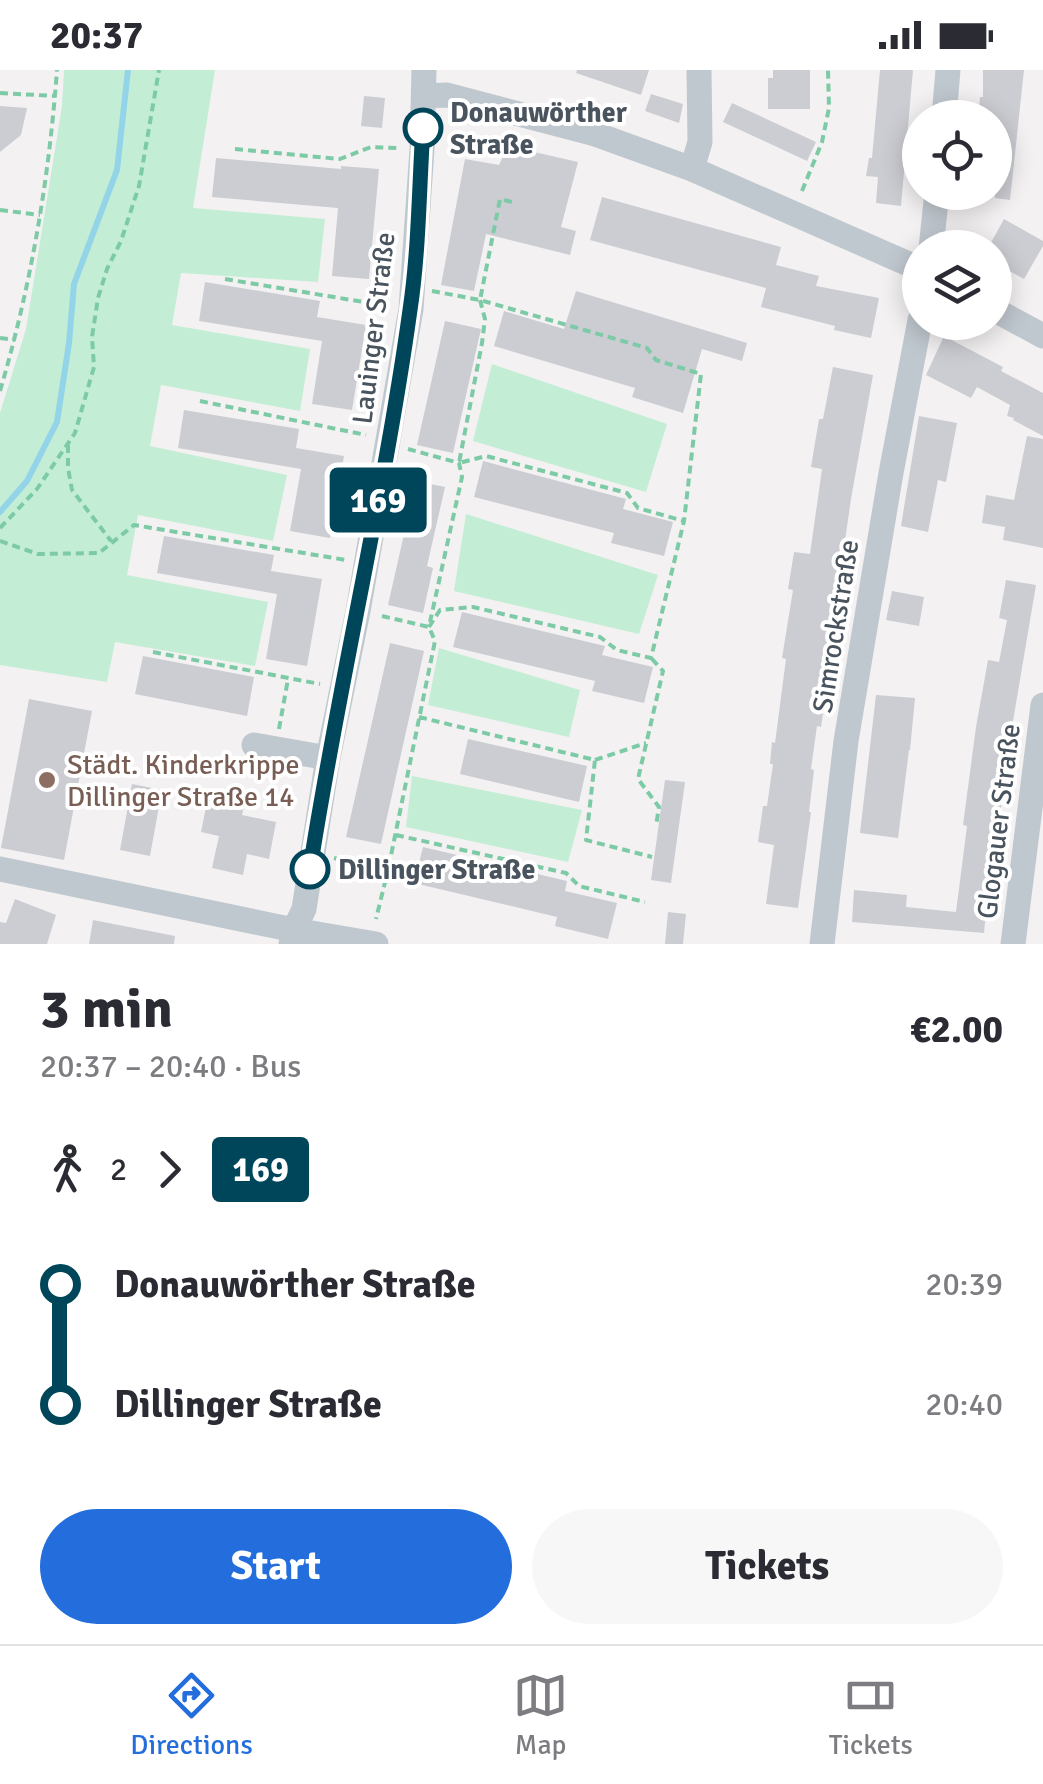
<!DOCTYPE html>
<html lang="en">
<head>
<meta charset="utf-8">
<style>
	:root { --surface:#fff; --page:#f7f7f7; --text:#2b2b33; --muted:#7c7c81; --line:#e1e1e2; --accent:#236edc }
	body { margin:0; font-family:Signika,sans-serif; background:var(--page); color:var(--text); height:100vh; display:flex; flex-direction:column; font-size:38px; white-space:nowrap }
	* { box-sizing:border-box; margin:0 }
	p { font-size:32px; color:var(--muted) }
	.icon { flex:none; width:55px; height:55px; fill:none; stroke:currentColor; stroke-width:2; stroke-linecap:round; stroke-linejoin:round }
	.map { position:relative; height:874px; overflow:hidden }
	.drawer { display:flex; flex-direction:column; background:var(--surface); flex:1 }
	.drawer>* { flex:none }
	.badge { padding:0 20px; border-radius:8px; font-size:35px; line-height:65px }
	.controls { position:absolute; left:902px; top:30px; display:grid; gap:20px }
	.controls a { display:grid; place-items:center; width:110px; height:110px; border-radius:50%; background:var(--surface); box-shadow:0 5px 25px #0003; font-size:50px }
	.map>.badge { position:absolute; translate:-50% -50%; box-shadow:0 0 0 5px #fff }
	.legs { display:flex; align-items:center; gap:15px; height:110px; padding:0 40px; font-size:32px }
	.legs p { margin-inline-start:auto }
	.summary { display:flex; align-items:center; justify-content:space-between; height:170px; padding:0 40px }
	h1 { font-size:55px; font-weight:800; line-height:75px }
	.action { display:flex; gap:20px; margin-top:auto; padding:20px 40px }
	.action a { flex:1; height:115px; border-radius:60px; background:var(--accent); color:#fff; font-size:40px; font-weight:800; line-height:115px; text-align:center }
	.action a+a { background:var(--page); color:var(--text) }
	ul { padding:0 40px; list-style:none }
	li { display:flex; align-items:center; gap:35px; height:120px; font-size:38px }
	li i { display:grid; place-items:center; width:15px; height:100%; margin:0 12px; background:currentColor }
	li i::after { content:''; width:25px; height:25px; margin:-12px; border:8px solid; border-radius:50%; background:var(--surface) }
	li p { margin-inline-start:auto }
	li:first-child i { background:linear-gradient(#0000 50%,currentColor 0) }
	li:last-child i { background:linear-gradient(currentColor 50%,#0000 0) }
	.status { display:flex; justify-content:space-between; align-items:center; height:70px; padding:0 50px; background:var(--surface); direction:ltr }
	.status svg { height:28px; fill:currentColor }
	.menu { display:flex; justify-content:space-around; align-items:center; height:140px; border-top:2px solid var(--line); background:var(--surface); font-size:28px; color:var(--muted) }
	.menu a { display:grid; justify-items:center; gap:5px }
	.menu .active { color:var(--accent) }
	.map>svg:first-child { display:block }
</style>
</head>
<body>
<div class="status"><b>20:37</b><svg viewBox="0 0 49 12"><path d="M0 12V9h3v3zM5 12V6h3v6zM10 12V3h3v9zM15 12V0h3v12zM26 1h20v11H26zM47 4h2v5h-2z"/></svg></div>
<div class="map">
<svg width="1043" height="874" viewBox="0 0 1043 874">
	<rect width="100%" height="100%" fill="#f3f1f1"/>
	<path fill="#c3eed5" d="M64 0H215L193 138 325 149 318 212 181 203 172 255 310 279 300 341 161 315 150 376 287 405 273 471 138 445 127 505 268 532 255 596 115 572 107 612 0 595V343L26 259 62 36Z
		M492 294 667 354 646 422 473 371Z
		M466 444 658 505 639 564 454 521Z
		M439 578 580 620 569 667 428 635Z
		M412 706 582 740 568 792 406 757Z"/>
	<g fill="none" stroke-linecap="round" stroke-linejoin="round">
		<path stroke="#93d4e8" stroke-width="6" d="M0 442 27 411 57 352 69 273 74 214 117 100 128 0"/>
	</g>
	<path fill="#cccdd3" d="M577 0H649L641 25 576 3Z
		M773 0H810V39H768V8H773Z
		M880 0H913L901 136 876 133 878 107 866 106 869 88H872Z
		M983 0H1024L1010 130 995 128V48H978L980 27H983Z
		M651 24 683 34 679 53 645 41Z
		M364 26 385 28 382 58 361 56Z
		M732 33 816 72 807 91 723 52Z
		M0 36 27 38 21 65 0 82Z
		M508 76 578 92 561 157 576 161 570 185 486 164 474 221 441 215 465 89 499 95Z
		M216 88 341 99V96L379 99 369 209 332 206 338 138 212 127Z
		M602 127 781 177 776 195 819 206 816 216 879 228 871 268 834 260 835 256 761 237 766 218 590 170Z
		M1004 149 1043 171V176L1024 209 995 193V178H988Z
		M205 212 320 231 317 247 366 255 352 340 312 334 322 271 199 251Z
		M576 221 747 273 742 291 702 279 683 343 632 327 635 318 494 276 504 241 564 259Z
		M445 251 481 259 453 383 417 375Z
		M944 266 1003 297 1001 301 1043 323V366L1013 350 1014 348 1007 346 1010 335 977 317 971 328 926 305Z
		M833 297 873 305 851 429 838 519H836L830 553H834L823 615 827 616 821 657 817 656 811 699 814 700 809 742H811L798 838 766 834 774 775 758 772 763 736H767L773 694H770L772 672 775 673 786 589 782 588 793 520 788 519 794 482 810 484 822 399 811 397 819 349H823Z
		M184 340 299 359 296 378 344 386 330 468 290 461 301 399 178 378Z
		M919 346 957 353 946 412 938 410 928 462 901 456Z
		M1027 366 1043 369V478L1003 470 1005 457 982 453 986 425 1014 430Z
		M483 391 626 429 623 439 673 452 664 486 611 473 614 463 474 427Z
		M416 411 445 417 427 496 433 498 423 543 388 535Z
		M164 466 274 485 271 501 322 509 307 596 266 589 277 524 157 503Z
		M1006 510 1036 515 1010 669 990 820H988L984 863 852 852 854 820 907 825 906 837 956 842 967 756 963 755 976 657 988 590 999 592 1007 550 999 548Z
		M892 521 924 527 919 556 886 550Z
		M462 542 605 576 602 585 653 597 644 633 592 621 595 611 453 577Z
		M390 573 424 581 381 774 346 767Z
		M143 586 254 607 247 646 135 624Z
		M876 625 915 628 910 680H909L898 768 860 763Z
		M29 629 92 641 64 790 1 778Z
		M468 669 587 696 579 732 460 704Z
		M665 710 685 712 671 813 651 810Z
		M132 714 162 720 150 786 120 780Z
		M208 727 244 735 242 745 276 752 269 789 247 784 243 805 212 798 219 766 201 762Z
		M423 777 567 811 565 821 617 833 608 869 555 856 557 847 414 813Z
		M15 829 56 845 47 874H0V852L6 853Z
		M668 842 686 844 683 874H665Z
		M93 850 175 866 174 874H89Z"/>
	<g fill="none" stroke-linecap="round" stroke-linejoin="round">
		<path stroke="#7dcaa6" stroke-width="4" stroke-dasharray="8 5" stroke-linecap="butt" d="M0 23 55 26
			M235 79 340 89 371 77 398 78
			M802 121 822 72 829 38 828 0
			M0 140 40 145
			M225 209 388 236
			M432 221 480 230 500 129 516 133
			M480 230 485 249 482 273 459 393 486 386 627 423 638 438 684 451
			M0 268 15 270
			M0 321C31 216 49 109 57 0
			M200 331 366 365
			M68 375V398L72 420 111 471
			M408 379 459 393 462 407 430 552
			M0 458 37 419 75 363 94 297 92 267 98 228 107 199 121 171 139 116 159 0
			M0 471 38 484 99 483 134 455 346 490
			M382 546 429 557 435 571 388 800
			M429 557 440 540 473 537 600 567 617 580 651 588 684 451 701 304 656 290 647 278 480 230
			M153 582 320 614
			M652 589 663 601 638 709 659 737 656 756
			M419 647 595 690 586 770 652 787
			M279 659 288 609
			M595 690 646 673
			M396 765 566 803 579 816 645 832
			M334 788 388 800 376 849"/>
		<path stroke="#c0c8cf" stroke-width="25" d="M425 26 447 25 595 64 692 99 920 199
			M944 48 948 0
			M692 99 700 72 699 0
			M931 178 937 122
			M995 240 1043 266
			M254 675 328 688
			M0 799 294 860 376 874
			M291 874 294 860 304 839 328 688 358 541 411 239 422 79 424 0
			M822 874 846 671 891 403 920 250
			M1013 874 1043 635"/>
	</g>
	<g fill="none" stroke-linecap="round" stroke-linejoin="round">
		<g stroke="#fff" stroke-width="22">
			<path id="line-1" d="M310 799C339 612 384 427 410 240 419 180 419 118 423 58"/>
		</g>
		<use href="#line-1" stroke="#00465a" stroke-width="15"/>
	</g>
	<g fill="#fff" stroke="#00465a" stroke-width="5">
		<circle cx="423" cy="58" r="18"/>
		<circle cx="310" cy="799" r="18"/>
	</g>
	<circle fill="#8d6e63" stroke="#fff" stroke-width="4" cx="47" cy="710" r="10"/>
	<g text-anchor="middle" stroke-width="8" stroke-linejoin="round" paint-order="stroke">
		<g font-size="28" font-weight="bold" fill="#4a545e" stroke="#fff" text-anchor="start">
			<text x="450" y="52">Donauwörther<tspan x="450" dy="32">Straße</tspan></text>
			<text x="338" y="809">Dillinger Straße</text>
		</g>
		<g font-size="28" fill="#4a545e" stroke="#fff">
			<text transform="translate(373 258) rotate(-83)" y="10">Lauinger Straße</text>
			<text transform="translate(835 556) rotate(-81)" y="10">Simrockstraße</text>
			<text transform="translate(998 751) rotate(-83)" y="10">Glogauer Straße</text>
		</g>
		<g font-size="28" fill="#785e54" stroke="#fff" text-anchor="start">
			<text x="67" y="704">Städt. Kinderkrippe<tspan x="67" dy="32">Dillinger Straße 14</tspan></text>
		</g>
	</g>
</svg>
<div class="controls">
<a><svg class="icon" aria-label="locate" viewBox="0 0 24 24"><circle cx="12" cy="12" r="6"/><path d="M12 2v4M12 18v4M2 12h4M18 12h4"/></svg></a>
<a><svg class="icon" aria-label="layers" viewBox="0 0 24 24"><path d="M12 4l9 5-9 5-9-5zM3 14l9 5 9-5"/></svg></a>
</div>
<b class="badge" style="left:378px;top:430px;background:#00465a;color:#fff">169</b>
</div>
<section class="drawer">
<div class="summary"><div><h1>3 min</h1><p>20:37 – 20:40 · Bus</p></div><b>€2.00</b></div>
<div class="legs"><svg class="icon" aria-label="walk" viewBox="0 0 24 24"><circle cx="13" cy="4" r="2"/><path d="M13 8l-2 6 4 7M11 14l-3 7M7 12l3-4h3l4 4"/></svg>2<svg class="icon" aria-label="forward" viewBox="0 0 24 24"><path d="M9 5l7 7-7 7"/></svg><b class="badge" style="background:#00465a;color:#fff">169</b></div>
<ul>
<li><i style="color:#00465a"></i><b>Donauwörther Straße</b><p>20:39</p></li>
<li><i style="color:#00465a"></i><b>Dillinger Straße</b><p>20:40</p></li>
</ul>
<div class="action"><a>Start</a><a>Tickets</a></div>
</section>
<nav class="menu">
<a class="active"><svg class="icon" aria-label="directions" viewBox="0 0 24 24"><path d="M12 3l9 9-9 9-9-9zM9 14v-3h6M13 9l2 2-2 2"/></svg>Directions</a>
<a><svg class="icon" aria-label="map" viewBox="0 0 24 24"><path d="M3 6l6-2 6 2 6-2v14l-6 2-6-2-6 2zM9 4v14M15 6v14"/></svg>Map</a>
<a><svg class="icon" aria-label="tickets" viewBox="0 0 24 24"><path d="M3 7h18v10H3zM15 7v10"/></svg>Tickets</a>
</nav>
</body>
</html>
